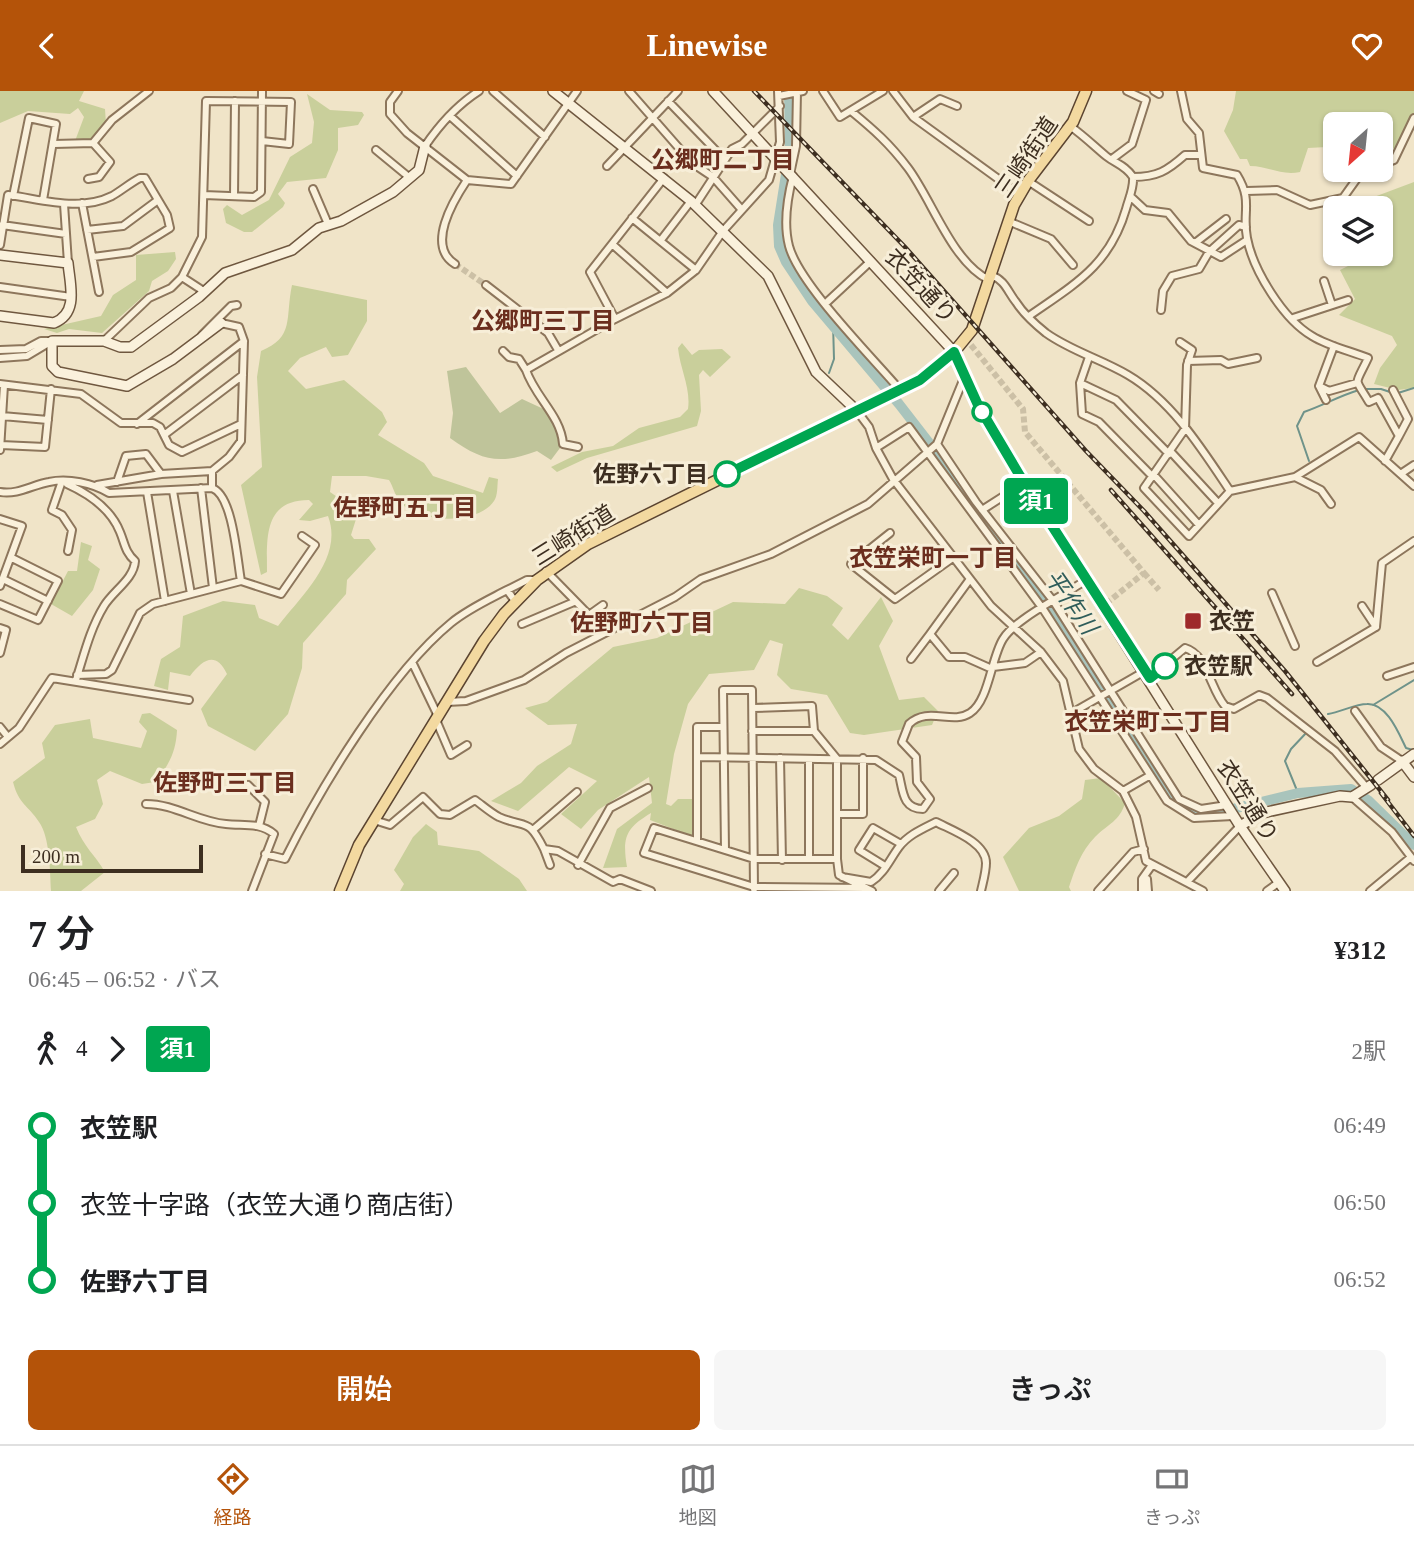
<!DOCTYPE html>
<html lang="ja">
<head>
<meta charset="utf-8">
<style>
	:root { --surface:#fff; --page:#f6f6f6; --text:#202124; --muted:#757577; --line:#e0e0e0; --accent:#b45309 }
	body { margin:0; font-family:"Times New Roman","Noto Sans JP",serif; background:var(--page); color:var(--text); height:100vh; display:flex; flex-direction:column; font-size:26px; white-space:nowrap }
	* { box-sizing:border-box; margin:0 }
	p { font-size:23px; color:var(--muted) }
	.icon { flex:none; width:38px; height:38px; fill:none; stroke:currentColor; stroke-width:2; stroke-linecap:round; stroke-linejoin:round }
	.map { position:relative; height:800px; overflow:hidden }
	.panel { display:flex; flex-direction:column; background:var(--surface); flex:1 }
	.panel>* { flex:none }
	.badge { padding:0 14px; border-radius:5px; font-size:24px; line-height:46px }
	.needle { width:46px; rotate:207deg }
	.fabs { position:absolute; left:1323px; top:21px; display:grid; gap:14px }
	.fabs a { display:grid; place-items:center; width:70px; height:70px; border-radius:10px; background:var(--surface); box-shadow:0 2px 5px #0004; font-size:35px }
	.scale { position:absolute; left:21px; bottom:18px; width:182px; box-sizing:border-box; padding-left:7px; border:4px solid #3d2e20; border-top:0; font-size:19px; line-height:24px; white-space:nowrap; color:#3d2e20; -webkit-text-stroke:5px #f7eed8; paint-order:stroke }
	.map>.badge { position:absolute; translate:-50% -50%; box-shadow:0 0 0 4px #fff }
	.legs { display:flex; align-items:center; gap:10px; height:77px; padding:0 28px; font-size:23px }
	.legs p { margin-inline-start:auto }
	.head { display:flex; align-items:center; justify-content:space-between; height:119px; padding:0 28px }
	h1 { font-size:38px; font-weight:600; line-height:52px }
	.cta { display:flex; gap:14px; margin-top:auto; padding:14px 28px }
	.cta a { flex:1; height:80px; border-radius:10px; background:var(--accent); color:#fff; font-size:28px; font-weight:600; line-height:80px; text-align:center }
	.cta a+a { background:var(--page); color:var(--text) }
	ul { padding:0 28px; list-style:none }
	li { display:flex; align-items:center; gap:24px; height:77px; font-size:26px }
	li i { display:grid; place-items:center; width:10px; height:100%; margin:0 9px; background:currentColor }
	li i::after { content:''; width:18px; height:18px; margin:-9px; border:5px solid; border-radius:50%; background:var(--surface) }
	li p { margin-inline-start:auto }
	li:first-child i { background:linear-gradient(#0000 50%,currentColor 0) }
	li:last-child i { background:linear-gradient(currentColor 50%,#0000 0) }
	header { display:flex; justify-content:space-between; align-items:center; height:91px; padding:0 28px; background:var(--accent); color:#fff; font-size:32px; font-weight:600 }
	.tab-bar { display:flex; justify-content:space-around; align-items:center; height:98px; border-top:2px solid var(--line); background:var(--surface); font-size:19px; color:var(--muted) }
	.tab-bar a { display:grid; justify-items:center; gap:4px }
	.tab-bar .selected { color:var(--accent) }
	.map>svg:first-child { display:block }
</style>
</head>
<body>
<header><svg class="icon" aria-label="back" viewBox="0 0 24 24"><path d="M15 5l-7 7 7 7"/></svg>Linewise<svg class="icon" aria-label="heart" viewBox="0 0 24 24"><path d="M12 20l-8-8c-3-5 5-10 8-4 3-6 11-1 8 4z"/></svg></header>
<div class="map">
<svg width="1414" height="800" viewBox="0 0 1414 800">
	<rect width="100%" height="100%" fill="#f0e4c8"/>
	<path fill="#c9cf9b" d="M0 0H84L79 10 105 18 106 33 92 50H75L84 26 78 17 70 23 28 20 0 32Z
		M1236 0H1414V25L1407 35 1402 52 1385 63 1381 33H1335V51L1327 56 1308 57 1300 81C1281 85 1268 75 1250 75L1247 68H1240L1224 40 1233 19Z
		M307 3 330 19 362 21 364 24 358 34 338 37V59L326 87 287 91 278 103 285 112 283 116 252 141H244L226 132 223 118 227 114 242 124 269 109 290 66 312 52 314 31Z
		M1414 91V297L1398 299 1374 293 1380 277 1397 254 1392 245 1339 224 1355 208 1340 179 1372 163H1381V117H1362L1366 109Z
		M175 161 176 168 168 180 152 190 149 200 102 242 69 238 57 242 44 238 101 225 113 204 136 189V164Z
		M292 194 367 209V230L348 264 332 266 326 256 300 267 288 280 306 298 344 289 382 321 387 331 378 344 424 372 433 385 483 402 489 386 498 388C497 396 498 404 494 410 478 434 421 432 402 413 396 408 393 395 389 389L366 385H332L330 401 346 412 357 425 351 444 354 448H369L376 458 347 489 346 503 303 552 302 577 288 623 255 660 208 635 201 618 227 583C216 560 203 568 190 585L170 581 168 599 154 595 161 568 180 556 183 525 223 510 255 514 259 527 278 535C301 505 344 467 328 425L310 430 299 429 313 413 309 409C263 409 267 448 267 481L261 484 241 394 262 376 257 286 261 260C295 246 285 227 292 194Z
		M682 252 692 264 699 259 722 258 731 266 710 286 703 279 699 284 701 320 697 335 587 367 557 381 551 376 582 361 613 355 639 337 680 326 688 318C691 297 680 278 678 257Z
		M81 451 92 455 88 469 100 478 93 499 72 525 51 513 68 480H77Z
		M799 497 827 505 843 517 832 534 848 549 881 506 893 530 879 555 899 609 924 606 938 620 932 634 864 644 850 642 827 604 791 598 777 584 783 553 770 549 754 579 709 583 688 613 674 663 666 713 671 715 678 708H694V746L650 729 651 722C626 737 622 746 627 776L603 777 617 738 652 712 649 686 598 719 581 738 561 723 597 690 569 676 518 720 491 710 521 692 537 675 571 653 577 633 548 634 525 617 547 611 613 556 657 547 733 511 785 513Z
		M150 622 177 639C176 661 169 674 155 691L142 693 110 680 97 689 103 713 95 728 76 736C84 756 95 764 105 781L81 800H51C50 781 50 746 39 731 28 714 19 714 13 691L45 667 42 652 55 634 90 628 93 647 141 657 147 640 139 631 142 623Z
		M1101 687 1125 712C1120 730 1108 733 1095 746 1081 760 1075 778 1069 796L1071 800H1019L1003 766 1029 737 1059 725 1082 708 1085 689Z
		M426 733 437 741 438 754 479 760 519 788 527 800H400L404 793 394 779 413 746Z"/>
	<path fill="#bfc49a" d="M466 276 500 322 522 308 550 321 563 353 551 369 537 360C499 374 482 370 450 347L453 322 447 280Z"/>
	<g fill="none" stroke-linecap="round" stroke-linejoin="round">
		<path stroke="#6f938a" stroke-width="2" d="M829 282 834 268 833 232
			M1364 298H1381L1393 302
			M1398 302 1414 297
			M1309 370 1297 335 1304 321C1324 314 1339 305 1359 299
			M1373 614 1414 589
			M1328 623C1341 621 1355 613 1367 613 1387 612 1399 643 1406 657L1413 659
			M1298 702 1285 670 1291 658 1307 641"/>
		<path stroke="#a9c4bc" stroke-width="10" d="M789 0 790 58 778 134 779 155 786 171 812 210 899 313 954 384 1001 455 1055 521 1180 714 1193 723H1212L1298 702 1351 698 1369 710 1414 754"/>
		<path stroke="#ccc0a6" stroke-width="6" stroke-dasharray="6 3" stroke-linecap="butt" d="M455 173 486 194
			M971 254 1023 318 1025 341 1144 482 1108 511
			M1144 482 1159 499"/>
		<g stroke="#8d765c" stroke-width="10">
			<path id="street" d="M398 0 390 11V23L407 42 467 89
				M493 0 545 46
				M629 0 692 72 713 86 742 119
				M823 0 840 26 883 0
				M893 0 913 26 1019 103
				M1154 0 1159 3
				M1181 0 1187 28 1199 42 1203 77 1237 84C1253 110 1242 121 1247 147 1253 179 1283 228 1312 245 1328 255 1350 260 1368 267 1354 297 1354 285 1369 311L1378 307 1399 345 1385 370
				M779 5 803 0
				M668 10 724 68
				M851 20C874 39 889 52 908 77 932 109 952 171 989 189
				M450 25 517 85
				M913 26 940 8 957 15
				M1070 35C1084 45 1094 55 1106 65 1116 73 1125 74 1133 86
				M54 53 93 52
				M425 55C440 33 457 14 479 0
				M376 59 410 87
				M1112 68 1132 53 1146 9 1127 0
				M1381 74 1394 69 1414 27
				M607 75 678 0
				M790 83 796 55 797 0
				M793 85C787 108 783 132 789 155 799 193 872 266 900 299
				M88 88 99 86 110 71 93 52 112 29 149 0
				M1028 90 1089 130
				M313 98 328 133
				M1247 100 1277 99 1310 114 1343 107 1358 86 1371 79
				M204 104 254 106 261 101 262 0
				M13 105 29 27 56 33 43 109
				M234 105 235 10
				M1130 105 1145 119 1168 122 1191 150 1221 166 1247 149
				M82 112 99 201
				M64 113 68 172
				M696 113 732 58 742 53 780 15
				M632 127 696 179
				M1008 130 1051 148 1073 174
				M2 134 66 143
				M87 139 123 135 158 109
				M661 149 691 110
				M1195 152 1226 128
				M612 153 667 202
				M0 154 8 104C41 108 80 121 112 105 121 100 130 92 140 87H145L167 124 170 137 131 161 93 166
				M455 173C426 155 453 110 467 89L511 93 577 0
				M991 184C1006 190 1007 200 1016 211 1023 222 1036 234 1046 242 1071 260 1101 268 1128 284 1172 310 1202 358 1230 400
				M182 186 205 201
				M1324 190 1332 214
				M486 194 548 242 558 259
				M0 196 71 206
				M826 212 871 170
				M1161 219 1163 200 1172 185 1199 178 1209 161 1239 134 1246 136
				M1029 225C1075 193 1110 174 1126 118 1129 107 1134 97 1133 86 1157 86 1167 80 1185 64H1200
				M1293 227 1348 209
				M615 228 590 181 664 87
				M202 244 231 215 237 214
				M104 250 149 207 171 197 182 186 202 146 206 10 291 11 289 53 262 50
				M1180 251 1192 259 1187 274 1185 338 1144 397 1189 445 1230 400 1295 386 1359 346 1414 395
				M0 259 26 258 41 250H52
				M503 260 509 266 519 268 526 279
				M1089 266 1080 292 1082 323 1099 331 1153 386
				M0 267 27 265 52 250
				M1188 270 1221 269 1228 273 1257 267
				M1080 292 1116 309 1169 363
				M0 293 81 303 121 332H153L160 336 169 354 182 361 241 333
				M1319 295 1329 300 1357 292
				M1393 299 1408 328 1399 345
				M1326 309 1319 295 1334 255
				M857 320 869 336 876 357 893 388 991 515 1041 561 1063 590 1079 658 1094 678 1123 700 1136 726 1146 770 1203 800
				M2 325 48 329
				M137 333 244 250
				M164 344 243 284
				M937 353 976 411 1054 511 1179 708 1201 718 1227 714
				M1 354 45 356 51 298
				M578 356 563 353C561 325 535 306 526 279L615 228 667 202 696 179 723 140 769 89 780 51 778 0
				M876 357 909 336 1043 518 1167 710 1194 727 1233 725
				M0 359 4 294
				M1171 361 1218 412
				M1402 382 1414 374
				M1154 384 1199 434
				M1295 386 1321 399 1331 413
				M62 390 52 419 62 424 72 439 68 460
				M117 391 126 365 146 363 161 383
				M67 393C89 403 111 418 120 441 125 453 125 461 135 470 134 488 113 500 104 515 90 538 84 564 76 589
				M97 394 161 383 212 380
				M201 397 213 497
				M212 397V380L229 366 241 350 244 250 239 236 221 232
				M173 400 191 503
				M0 401C18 404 32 394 49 391 68 387 93 392 109 402L212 397C233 404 237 468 241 490
				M147 401 165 510
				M982 419 1024 392
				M0 428 22 435 0 495
				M890 442 851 473 895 508 954 466
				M546 480 589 524 603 514
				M3 488 48 510
				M970 488 930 543 949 566H965L992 578
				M507 499 527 489H537
				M1272 502 1295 555
				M0 513 38 529 58 490 12 467
				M1362 515 1376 536
				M522 533 574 511
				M0 537 6 539 0 562
				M911 568 930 543
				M1317 571 1376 536 1382 472 1414 450
				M413 573 438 625
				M993 576 1025 572 1041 561
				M77 584 106 583 112 579 140 522 153 513 241 490 281 503 315 454 302 445
				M1387 585 1414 576
				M1149 587 1185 557C1207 563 1211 600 1225 615L1234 618 1259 604 1267 607 1335 660 1367 697
				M447 611 466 610 524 589 566 562 675 506 701 488 771 463 868 413 937 353 964 287
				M753 617 812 615 814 640 837 668V768H754L654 737 644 762 754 796 866 797
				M1355 620 1381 656 1402 670
				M1070 623 1145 580
				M436 629 451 664 467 654
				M0 636 8 646
				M752 640H814
				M0 653 19 637 52 587 189 609
				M698 666 876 669 899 684C903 699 902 718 923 718L930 708 917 691 916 666 902 651 909 633C928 615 952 634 970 622 989 610 991 567 1003 548 1016 527 1065 504 1086 489
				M780 667 782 769
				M809 668V768
				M248 694 265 711 259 735
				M1123 700 1149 685
				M1352 706 1392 741 1414 770
				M146 713C175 713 198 731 226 733 243 735 260 731 274 743L252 800
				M837 723H863V667
				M374 729 390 734 423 706 440 723 450 724 475 709C482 714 491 722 499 726 527 738 528 726 544 758L558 760 613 791 620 788 651 800
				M534 738 577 701
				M697 750V636H723
				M544 758 550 774
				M725 759 723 599H752L754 798
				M265 763 285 768C321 696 389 583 451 532 468 518 488 509 507 499L515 510
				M837 768 839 784 872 800
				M578 774 610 717 648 697
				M885 775 859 759 873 737 901 753
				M842 786 871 791C884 783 890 768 899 756 908 744 922 738 936 731 951 739 986 751 986 772 986 781 983 791 981 800
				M1147 788 1148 800
				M1187 791 1240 735
				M939 800 954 782
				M1098 800 1133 761 1144 758
				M1142 800V788L1152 774
				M1267 800 1278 792
				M1370 800 1411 766"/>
		</g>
		<g stroke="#6f573f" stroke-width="12">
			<path id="secondary" d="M553 0 691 110 768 185 816 281 857 320
				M713 0 954 261 978 315 1020 385 1240 735 1285 800
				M0 164 68 172C70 194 79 222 54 232L0 225
				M221 232 173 268 127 295 58 281 52 275V250H104L120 256H131L199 206 225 182 292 159 319 137 341 130 393 101 419 79 425 55
				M1402 670 1414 686
				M1378 689 1414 663
				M1240 735 1262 722 1340 705 1352 706 1371 694"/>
		</g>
		<g stroke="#5b4430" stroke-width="13">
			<path id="primary" d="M340 800 359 754 484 550 504 523 537 489 588 453 920 289 954 261 972 239 1014 114 1028 90 1073 31 1086 0"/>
		</g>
		<use href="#street" stroke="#faf1dc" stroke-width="6"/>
		<use href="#secondary" stroke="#faf1dc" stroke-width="9"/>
		<use href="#primary" stroke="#f3d9a0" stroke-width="10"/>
		<g stroke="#3d2e20" stroke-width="4.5">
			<path id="rail" d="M754 0 905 156 1086 360 1144 420 1285 580 1388 709
				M1111 399 1292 603
				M1381 702 1414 745"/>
		</g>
		<use href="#rail" stroke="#f7eed8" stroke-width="2" stroke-dasharray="5" stroke-linecap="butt"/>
	</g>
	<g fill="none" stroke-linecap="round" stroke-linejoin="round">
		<g stroke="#fff" stroke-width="16">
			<path id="line-1" d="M727 383 920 289 954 261 978 314 1020 385 1150 587 1165 575"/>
		</g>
		<use href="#line-1" stroke="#00a651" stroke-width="10"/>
	</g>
	<g fill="#fff" stroke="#00a651" stroke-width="3.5">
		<circle cx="982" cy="321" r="9"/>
		<circle cx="727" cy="383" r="12"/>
		<circle cx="1165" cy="575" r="12"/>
	</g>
	<rect fill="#9e2a2b" stroke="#f7eed8" stroke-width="2.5" x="1184" y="521" width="18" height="18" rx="3.5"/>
	<g text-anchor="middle" stroke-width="6" stroke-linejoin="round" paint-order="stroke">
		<g font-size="23" fill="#3d2e20" stroke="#f7eed8">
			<text transform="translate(1026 66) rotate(-56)" y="8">三崎街道</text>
			<text transform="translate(921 195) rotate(47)" y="8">衣笠通り</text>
			<text transform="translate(573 444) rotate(-32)" y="8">三崎街道</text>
			<text transform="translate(1248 710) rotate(58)" y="8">衣笠通り</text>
		</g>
		<g font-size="23" font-weight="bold" fill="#3d2e20" stroke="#f7eed8" text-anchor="end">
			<text x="708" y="391">佐野六丁目</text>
			<text x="1184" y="583" text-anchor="start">衣笠駅</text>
		</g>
		<g font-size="23" font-weight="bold" fill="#3d2e20" stroke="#f7eed8" text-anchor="start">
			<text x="1209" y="538">衣笠</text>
		</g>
		<g font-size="24" font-weight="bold" fill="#6b2e1e" stroke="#f7eed8">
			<text x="723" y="77">公郷町二丁目</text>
			<text x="543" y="238">公郷町三丁目</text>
			<text x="405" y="425">佐野町五丁目</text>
			<text x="933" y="475">衣笠栄町一丁目</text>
			<text x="642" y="540">佐野町六丁目</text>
			<text x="1148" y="639">衣笠栄町二丁目</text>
			<text x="225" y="700">佐野町三丁目</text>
		</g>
		<g font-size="24" font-style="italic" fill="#2f5d5a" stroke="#f7eed8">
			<text transform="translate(1071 511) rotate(55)" y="8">平作川</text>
		</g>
	</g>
</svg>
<div class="fabs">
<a><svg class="needle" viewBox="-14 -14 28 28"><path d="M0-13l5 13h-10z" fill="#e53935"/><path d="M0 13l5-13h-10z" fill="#757577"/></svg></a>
<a><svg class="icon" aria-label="layers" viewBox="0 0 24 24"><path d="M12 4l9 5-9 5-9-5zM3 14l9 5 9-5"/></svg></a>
</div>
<div class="scale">200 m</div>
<b class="badge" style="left:1036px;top:410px;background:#00a651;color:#fff">須1</b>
</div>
<section class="panel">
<div class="head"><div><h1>7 分</h1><p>06:45 – 06:52 · バス</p></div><b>¥312</b></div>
<div class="legs"><svg class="icon" aria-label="walk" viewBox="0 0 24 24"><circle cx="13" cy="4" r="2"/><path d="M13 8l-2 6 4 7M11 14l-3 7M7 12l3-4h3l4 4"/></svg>4<svg class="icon" aria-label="forward" viewBox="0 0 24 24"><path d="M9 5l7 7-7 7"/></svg><b class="badge" style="background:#00a651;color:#fff">須1</b><p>2駅</p></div>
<ul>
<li><i style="color:#00a651"></i><b>衣笠駅</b><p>06:49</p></li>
<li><i style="color:#00a651"></i><span>衣笠十字路（衣笠大通り商店街）</span><p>06:50</p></li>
<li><i style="color:#00a651"></i><b>佐野六丁目</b><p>06:52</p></li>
</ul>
<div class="cta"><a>開始</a><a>きっぷ</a></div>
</section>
<nav class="tab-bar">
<a class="selected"><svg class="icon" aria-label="directions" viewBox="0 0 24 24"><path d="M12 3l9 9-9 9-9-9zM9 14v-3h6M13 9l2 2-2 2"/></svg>経路</a>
<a><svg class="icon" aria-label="map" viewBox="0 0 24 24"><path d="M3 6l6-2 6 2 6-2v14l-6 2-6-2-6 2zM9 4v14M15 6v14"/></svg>地図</a>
<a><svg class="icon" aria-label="tickets" viewBox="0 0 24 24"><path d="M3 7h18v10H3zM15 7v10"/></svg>きっぷ</a>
</nav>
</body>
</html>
